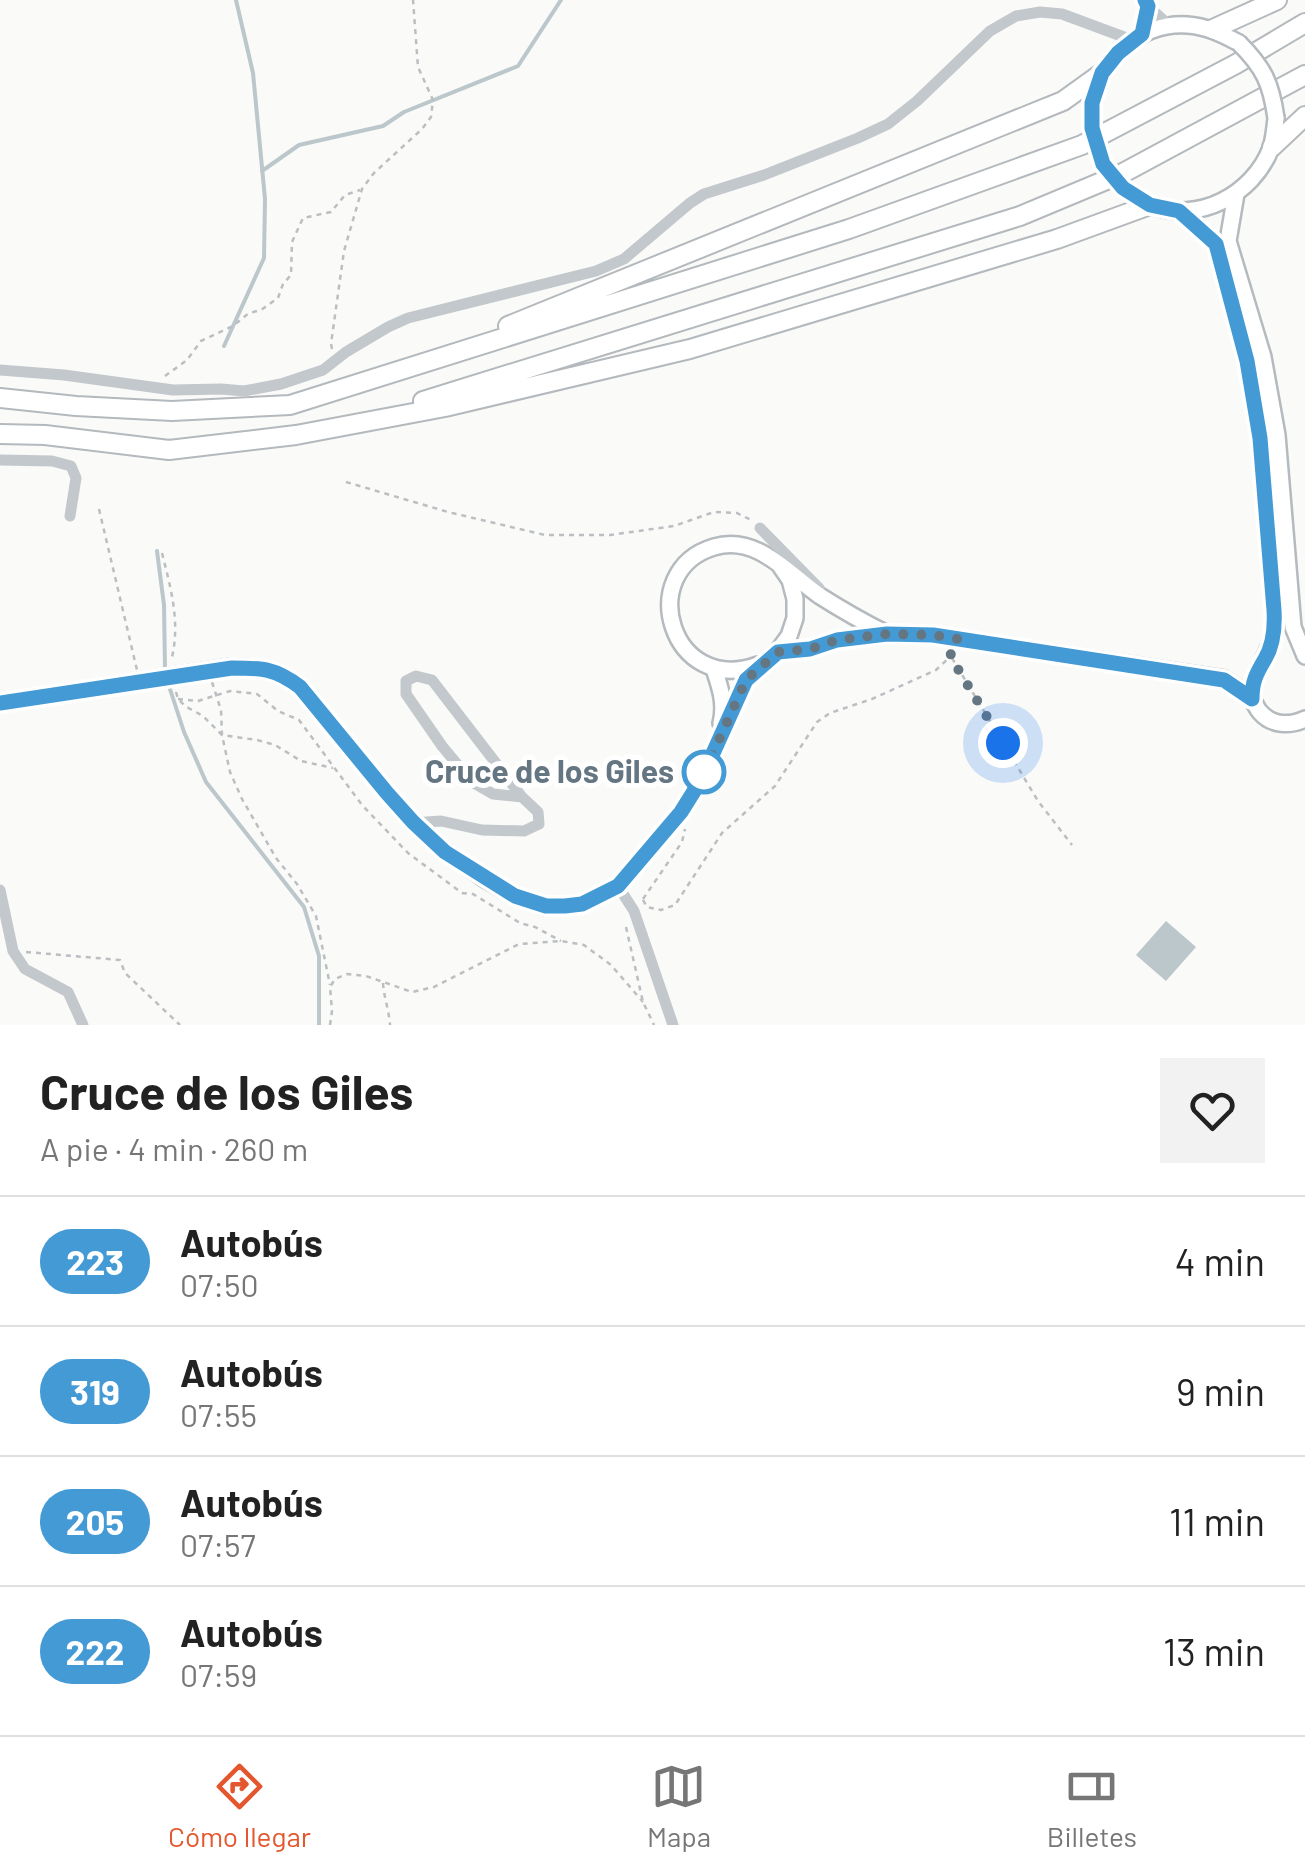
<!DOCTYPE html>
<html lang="es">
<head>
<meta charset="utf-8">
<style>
	:root { --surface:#fff; --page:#f2f2f2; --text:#222; --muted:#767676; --line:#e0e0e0; --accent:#e4572e }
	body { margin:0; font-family:Barlow,sans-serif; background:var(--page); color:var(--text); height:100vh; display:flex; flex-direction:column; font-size:38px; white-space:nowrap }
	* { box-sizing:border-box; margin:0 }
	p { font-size:32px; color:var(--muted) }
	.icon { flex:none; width:55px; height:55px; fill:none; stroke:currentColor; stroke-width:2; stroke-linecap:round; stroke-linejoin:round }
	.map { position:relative; height:1025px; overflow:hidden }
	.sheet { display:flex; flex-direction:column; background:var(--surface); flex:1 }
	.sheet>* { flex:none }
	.badge { padding:0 20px; border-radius:32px; font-size:35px; line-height:65px }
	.you { position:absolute; width:50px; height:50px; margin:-25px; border:8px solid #fff; border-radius:50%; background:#1a73e8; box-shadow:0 0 0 15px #1a73e833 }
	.map>.badge { position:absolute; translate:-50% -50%; box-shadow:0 0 0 5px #fff }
	.round { display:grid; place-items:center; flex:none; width:105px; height:105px; border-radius:0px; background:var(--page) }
	.summary { display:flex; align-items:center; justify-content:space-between; height:170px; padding:0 40px }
	h1 { font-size:48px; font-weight:700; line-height:75px }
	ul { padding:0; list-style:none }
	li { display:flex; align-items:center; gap:30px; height:130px; padding:0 40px; border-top:2px solid var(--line) }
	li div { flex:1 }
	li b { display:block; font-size:38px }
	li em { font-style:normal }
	li .badge { min-width:110px; font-weight:700; text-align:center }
	.menu { display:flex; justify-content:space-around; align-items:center; height:140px; border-top:2px solid var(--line); background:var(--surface); font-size:28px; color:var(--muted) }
	.menu a { display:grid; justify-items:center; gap:5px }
	.menu .current { color:var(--accent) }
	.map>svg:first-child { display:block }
</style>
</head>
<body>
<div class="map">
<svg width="1305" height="1025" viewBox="0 0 1305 1025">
	<rect width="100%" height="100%" fill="#fafaf8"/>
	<path fill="#bbc7cb" d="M1166 921 1196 947 1166 981 1136 955Z"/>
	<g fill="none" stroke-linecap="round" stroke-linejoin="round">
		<path stroke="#bbc7cb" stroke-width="4" d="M262 171 299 145 383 126 404 112 518 66 561 0
			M224 346 264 258 265 199 253 73 236 0
			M157 551 164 605 165 669
			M168 683 184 732 206 782 304 907 319 956V1025"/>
		<g stroke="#b5babe" stroke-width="20">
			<path id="major" d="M1092 128C1092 120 1091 111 1092 104 1099 59 1141 22 1187 25 1206 26 1222 34 1239 43
				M1123 189C1132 194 1141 201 1150 205 1198 224 1253 195 1271 148 1274 139 1275 128 1276 118
				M1236 194 1228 241 1263 357 1277 435 1293 627 1305 656
				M1179 211 1216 244 1247 361 1260 437 1275 627C1271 654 1252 672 1252 699
				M778 651 810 649 837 640 887 634 933 635 1224 679C1232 685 1244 691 1251 698 1255 702 1256 708 1260 712 1272 726 1290 726 1305 719
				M758 665C671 697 634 571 714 547 757 534 788 574 820 596 842 610 863 622 887 634
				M714 669C720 687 726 704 721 723
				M0 703 232 667C262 668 275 668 300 687L387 793 413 823 445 851 485 879 515 896 546 907 582 904 618 886 681 812 701 780 746 680 778 651 789 636 795 618V599L790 580 779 564"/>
		</g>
		<g stroke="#b4b9bd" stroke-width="22">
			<path id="highway" d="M1213 29 1277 0
				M1272 147 1305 116
				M508 326 1063 101 1102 73
				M0 398 76 406 172 411 290 405 849 229 1082 145 1236 64 1305 23
				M423 401 1020 216 1123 173 1305 75
				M0 434 45 435 169 450 296 435 445 407 690 349 1057 239 1150 205"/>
		</g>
		<path stroke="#bbbfc2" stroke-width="2.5" stroke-dasharray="5 5" stroke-linecap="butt" d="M332 349 331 344 344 251 362 189 374 173 422 129 431 117 433 100 418 67 413 0
			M165 376 187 360 201 341 233 326 249 313 261 310 278 298 283 284 291 275 292 242 303 218 331 212 345 195 360 190
			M346 482 448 512 545 535H610L674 526 714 512 737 513 751 520
			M99 509 137 670
			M162 553C171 589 181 624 171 661
			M952 658 1038 801 1072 845
			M212 682 221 710 222 735 257 740 275 745 301 761 333 768
			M176 692 178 699 185 706 203 716 222 735 230 772 242 799 276 858 297 884 316 916 330 985
			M178 699 198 701 230 691 257 694 278 711 299 720 362 805 408 853 462 893 473 894 520 923 535 927 561 941
			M643 899 682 842 685 829
			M643 900 647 907 661 910 675 905 722 833 775 786 817 722 830 713 872 699 936 670 951 656
			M626 927 643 1002 654 1025
			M26 952 120 960 125 973 180 1025
			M383 983C384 998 389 1010 390 1025
			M330 1025 332 1011 330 987 335 979 347 974 366 976 412 992 434 987 519 944 561 941 584 945 611 965 643 1002"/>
		<path stroke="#c3c8cc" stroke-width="11" d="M1145 0 1148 6 1170 26
			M1143 34 1148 6
			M0 370 64 375 173 390 221 389 244 391 281 384 323 370 346 352 388 327 408 318 596 271 624 259 690 203 704 194 764 175 858 138 888 124 917 101 990 31 1016 16 1040 12 1062 14 1132 40
			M0 460 52 461 71 466 76 478 70 516
			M760 528 819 588
			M413 823 441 821 482 830 524 831 539 824 538 812 522 797 432 680 416 676 406 681V694L442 746 472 782 493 794 522 797
			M618 886 634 911 673 1025
			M0 890 13 951 25 969 68 992 83 1025"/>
		<use href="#major" stroke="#fff" stroke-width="15"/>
		<use href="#highway" stroke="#fff" stroke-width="18"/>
		<g stroke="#b5babe" stroke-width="20" stroke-linecap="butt">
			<path id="major-bridge" d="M1239 43C1264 68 1271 83 1276 118
				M1092 128 1103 164 1123 189"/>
		</g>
		<use href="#major-bridge" stroke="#fff" stroke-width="15"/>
	</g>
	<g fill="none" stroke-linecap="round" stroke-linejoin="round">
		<g stroke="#fff" stroke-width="22">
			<path id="line" d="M0 703 232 668C262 668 275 668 300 687L387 793 413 822 445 852 515 896 546 906H565L582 904 618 886 681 812 701 780 746 680 778 652 810 649 837 640 887 634 933 635 1224 680 1252 699C1252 682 1256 674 1265 659 1274 644 1275 627 1274 610L1260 438 1247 361 1216 244 1179 211 1150 205 1123 188 1103 164 1092 128V103L1102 73 1118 53 1142 34 1148 6 1145 0"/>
		</g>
		<use href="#line" stroke="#449ad5" stroke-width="15"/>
		<path stroke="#657683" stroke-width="10" stroke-dasharray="0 18" d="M704 772 701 780 746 680 778 652 810 649 837 640 887 634 933 635 958 639 950 656 1003 743"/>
	</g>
	<circle fill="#fff" stroke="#449ad5" stroke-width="5" cx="704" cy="772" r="20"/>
	<g text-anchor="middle" stroke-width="10" stroke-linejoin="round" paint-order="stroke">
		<g font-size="32" font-weight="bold" fill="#657683" stroke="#fff" text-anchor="end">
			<text x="674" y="783">Cruce de los Giles</text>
		</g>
	</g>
</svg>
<div class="you" style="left:1003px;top:743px"></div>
</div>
<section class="sheet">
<div class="summary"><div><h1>Cruce de los Giles</h1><p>A pie · 4 min · 260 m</p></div><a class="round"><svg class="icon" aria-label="heart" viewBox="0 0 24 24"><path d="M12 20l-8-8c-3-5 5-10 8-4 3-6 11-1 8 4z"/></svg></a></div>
<ul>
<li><span class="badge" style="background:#449ad5;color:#fff">223</span><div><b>Autobús</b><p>07:50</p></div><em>4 min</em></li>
<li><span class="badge" style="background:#449ad5;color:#fff">319</span><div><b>Autobús</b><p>07:55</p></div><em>9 min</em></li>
<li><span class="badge" style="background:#449ad5;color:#fff">205</span><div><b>Autobús</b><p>07:57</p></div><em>11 min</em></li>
<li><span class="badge" style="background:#449ad5;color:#fff">222</span><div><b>Autobús</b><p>07:59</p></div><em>13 min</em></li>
</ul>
</section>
<nav class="menu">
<a class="current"><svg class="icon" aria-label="directions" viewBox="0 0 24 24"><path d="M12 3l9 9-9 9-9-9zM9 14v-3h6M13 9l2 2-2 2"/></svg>Cómo llegar</a>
<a><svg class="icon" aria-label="map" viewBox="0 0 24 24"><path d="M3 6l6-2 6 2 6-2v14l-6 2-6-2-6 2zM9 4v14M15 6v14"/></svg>Mapa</a>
<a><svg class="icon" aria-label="tickets" viewBox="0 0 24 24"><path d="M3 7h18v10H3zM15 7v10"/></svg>Billetes</a>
</nav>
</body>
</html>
